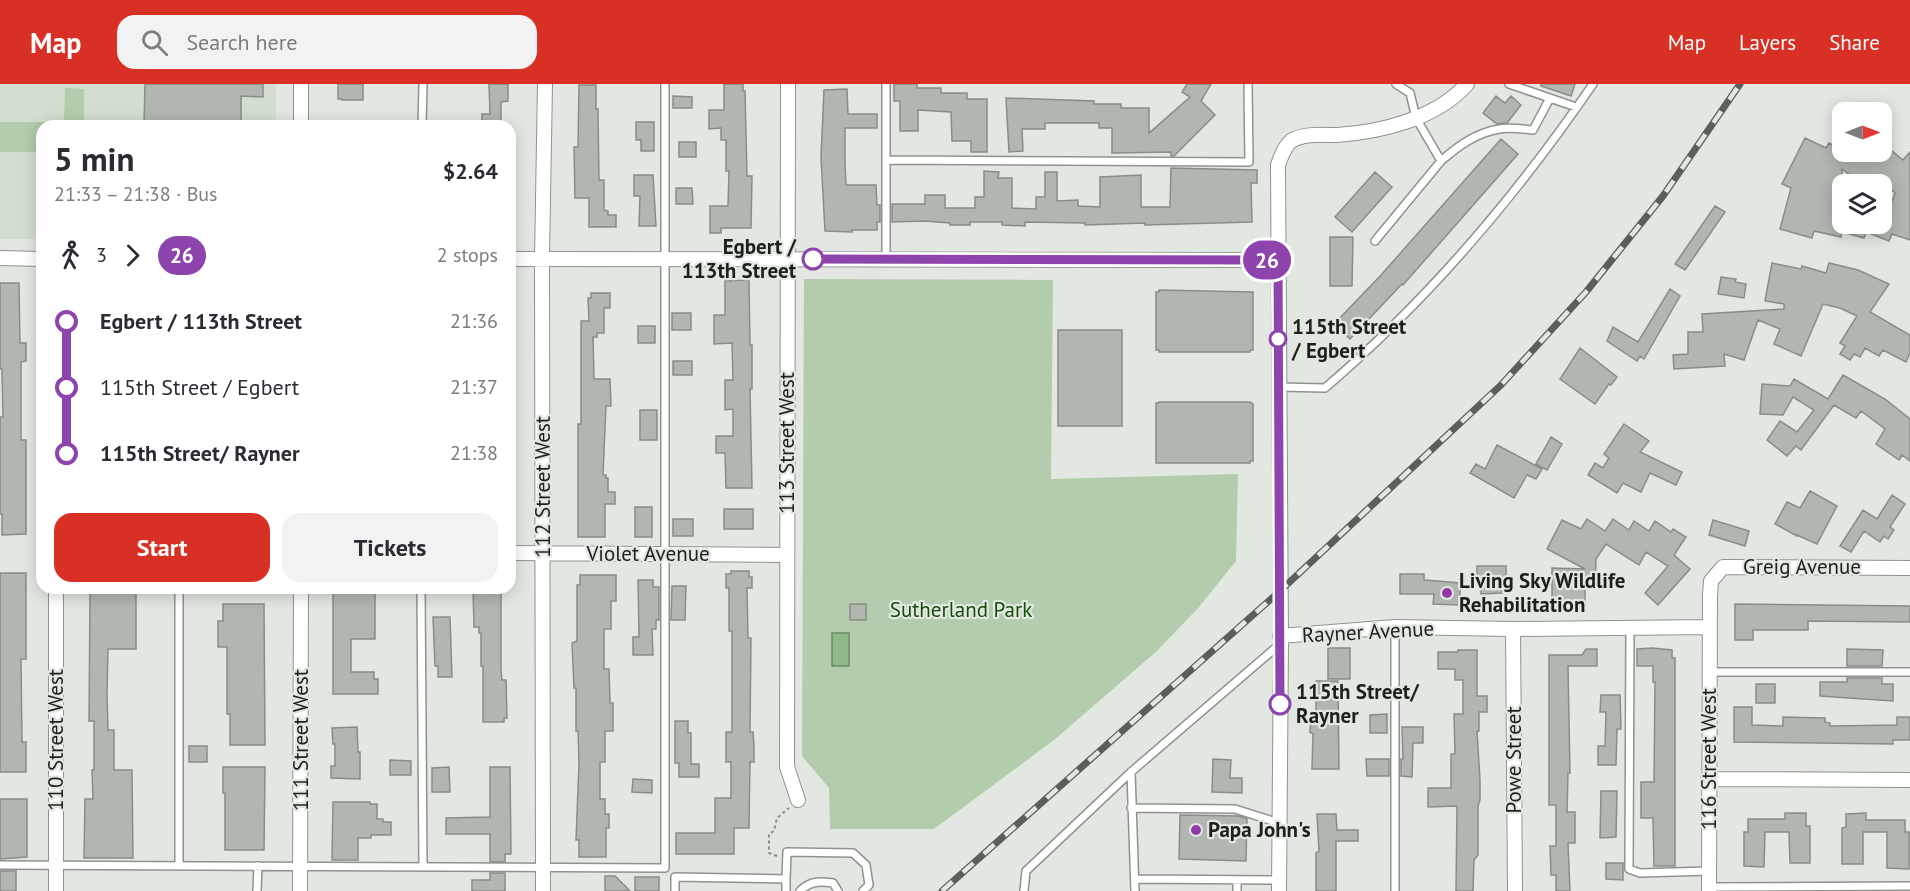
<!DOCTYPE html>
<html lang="en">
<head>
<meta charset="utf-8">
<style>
	:root { --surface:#fff; --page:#f2f2f3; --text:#2b2b33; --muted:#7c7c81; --accent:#d93025 }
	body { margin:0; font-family:"PT Sans",sans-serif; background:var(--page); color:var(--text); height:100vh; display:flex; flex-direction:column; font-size:22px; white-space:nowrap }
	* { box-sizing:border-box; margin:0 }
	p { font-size:20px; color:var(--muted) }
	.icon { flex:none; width:33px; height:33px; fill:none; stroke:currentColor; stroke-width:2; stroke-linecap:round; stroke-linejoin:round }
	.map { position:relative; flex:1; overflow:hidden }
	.drawer { position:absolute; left:36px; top:36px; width:480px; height:474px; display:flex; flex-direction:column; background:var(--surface); border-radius:18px; box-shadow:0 3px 15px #0003 }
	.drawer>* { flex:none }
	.badge { padding:0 12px; border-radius:20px; font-size:21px; line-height:39px }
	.needle { width:39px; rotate:90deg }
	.controls { position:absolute; left:1832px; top:18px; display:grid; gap:12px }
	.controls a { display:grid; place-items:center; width:60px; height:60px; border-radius:12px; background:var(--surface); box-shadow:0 3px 15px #0003; font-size:30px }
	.map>.badge { position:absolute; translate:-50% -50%; box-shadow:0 0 0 3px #fff }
	.legs { display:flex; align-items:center; gap:9px; height:66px; padding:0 18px; font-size:20px }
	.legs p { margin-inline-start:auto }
	.summary { display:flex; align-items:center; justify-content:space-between; height:102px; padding:0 18px }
	h1 { font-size:33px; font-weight:700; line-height:45px }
	.action { display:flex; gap:12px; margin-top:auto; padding:12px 18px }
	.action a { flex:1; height:69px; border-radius:18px; background:var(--accent); color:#fff; font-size:24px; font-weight:700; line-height:69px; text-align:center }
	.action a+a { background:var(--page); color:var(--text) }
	ul { padding:0 18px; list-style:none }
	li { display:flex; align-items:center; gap:21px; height:66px; font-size:22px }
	li i { display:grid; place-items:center; width:9px; height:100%; margin:0 8px; background:currentColor }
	li i::after { content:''; width:15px; height:15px; margin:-8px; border:4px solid; border-radius:50%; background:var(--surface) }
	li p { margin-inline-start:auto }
	li:first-child i { background:linear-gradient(#0000 50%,currentColor 0) }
	li:last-child i { background:linear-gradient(currentColor 50%,#0000 0) }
	header { display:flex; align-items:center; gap:36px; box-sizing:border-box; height:84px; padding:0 30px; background:var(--accent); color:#fff }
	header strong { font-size:28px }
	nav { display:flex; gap:33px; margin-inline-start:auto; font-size:21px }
	.search { width:420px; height:54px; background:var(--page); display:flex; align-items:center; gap:15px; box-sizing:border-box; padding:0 21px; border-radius:18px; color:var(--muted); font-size:22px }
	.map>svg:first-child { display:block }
</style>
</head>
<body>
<header>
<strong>Map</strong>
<div class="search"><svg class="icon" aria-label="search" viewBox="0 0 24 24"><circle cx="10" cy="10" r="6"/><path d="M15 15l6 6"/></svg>Search here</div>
<nav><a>Map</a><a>Layers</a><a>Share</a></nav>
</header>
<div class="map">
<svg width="1910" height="807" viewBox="0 0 1910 807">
	<rect width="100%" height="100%" fill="#e2e8e1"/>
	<path fill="#d3ded1" d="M0 0H276V42H42V155H0Z"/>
	<path fill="#b2ccad" d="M65 4 84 5V42H42V68H0V38H64Z
		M804 195 1053 196 1051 395 1238 390 1236 477 1199 523 1157 567 1054 656 934 745H830L829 704 802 672Z"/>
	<path fill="#8fb987" stroke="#6d8b67" stroke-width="1.5" d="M832 549H849V582H832Z"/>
	<path fill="#b1b7b0" stroke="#888d87" stroke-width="1.5" fill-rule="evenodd" d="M145 0H263V13L241 12V42H144Z
		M338 0H363V16H342V15H338Z
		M489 0H508V17L501 18V42H482V30H490Z
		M724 0H743V7H745L747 92H752L751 144H721V149H710V122H728L729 87H726V56H721V44L709 45V26H724Z
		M894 0H917V4H941V9H967V15H987V68H971V57H952L951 28 918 26V47H900V17H894Z
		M1187 0H1211L1201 17 1215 31 1174 72H1171V68L1112 69V44H1099V39H1045V45H1022L1023 67 1009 68 1006 14 1094 17V20H1121V24H1149V49L1190 13 1182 8Z
		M1541 0H1575L1571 12 1541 2Z
		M579 1H596V25H598L599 96H604V126L608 127V131H616V143H589V114H575L574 63H578Z
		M847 5 848 30H877V44H845V80L846 101H876L877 121H880V138H877V146H852V148L825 147 821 73 824 6Z
		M673 12 692 13V24H673Z
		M1496 12 1505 19 1511 12 1521 21 1507 39 1497 40 1483 29Z
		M636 38H654V67H641V56H636Z
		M1805 54 1826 64 1829 59 1842 66V68L1853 71 1855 68H1884L1887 63 1903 76 1910 68V156L1892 150 1889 157 1866 148 1864 154 1842 148 1841 153 1814 147 1812 154 1780 145 1791 104 1782 100ZM1842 85 1862 100H1870L1876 93 1895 109 1884 140H1842Z
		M1501 55 1518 70 1403 201 1402 200 1350 255 1334 240 1382 190Z
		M679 58H696V73H679Z
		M1171 84 1257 86V99H1251L1252 138 1145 141V139L1085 141V139L1025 138V142L1002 141V138H970V141H950V139L925 137 892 138V120H925V111H945V124H975V113H984V87L999 88 998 94H1012V124L1036 125V113H1045V88H1057V117L1078 116V122L1100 123V93L1141 91V123H1170Z
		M1375 88 1392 103 1352 148 1335 133Z
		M634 91H653L656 142H639L640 112H634Z
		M676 104H692L693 120H676Z
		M1715 122 1725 128 1685 186 1675 180Z
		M1330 153H1353L1352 202H1330Z
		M1772 179 1801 185 1802 182 1826 189 1829 179 1858 186 1889 200 1870 228 1910 251V269L1906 278 1883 266 1879 272 1865 264 1860 273 1854 270 1850 276 1840 270 1845 262 1840 259 1857 232 1840 224 1823 220 1801 272 1774 260 1780 245 1758 236 1744 276 1724 270 1725 282 1674 285 1673 271 1688 270V248H1703L1702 230 1784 225V220L1765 217Z
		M1721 193 1736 195 1735 198 1746 200 1744 214 1718 210Z
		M749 196 750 261H752V305H750L752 404H726L725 369H716V352H733V325L725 326V296H733L732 259 714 260V231H725V197Z
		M0 199H19L20 259H26V277L21 278V356H26V450L2 451V430H0V333H3L2 285H0Z
		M1670 205 1680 212 1644 275 1640 272 1637 277 1607 257 1613 243 1638 258Z
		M1159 206 1253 208V266H1250V268H1159V266H1156V208H1159Z
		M591 209H610V224H604V249H597V253H593L594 295H610L611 322H606L603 391H606V394H608V408H615V420H605V453H578V340H581V237H589L588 214H591Z
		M672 229H691V246H672Z
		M638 242H655V259H638Z
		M1058 246H1122V342H1058Z
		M1580 264 1617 293 1611 301 1609 300 1595 320 1560 295Z
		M673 277H692V291H673Z
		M1843 291 1885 315 1910 335V377L1902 371 1899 376 1876 360 1885 345 1861 327 1856 334 1834 321 1801 366 1796 362 1787 372 1767 356 1780 337 1797 348 1814 326 1793 313 1783 331 1760 330 1762 300 1790 302 1794 295 1828 315Z
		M1159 318H1250L1253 320V377H1250V379H1156V319H1159Z
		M640 326H657V356H640Z
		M1624 340 1649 357 1640 368 1682 388 1676 401 1650 389 1641 408 1623 399 1617 409 1588 391 1595 379 1603 384 1609 374 1604 370Z
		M1551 353 1562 360 1547 386 1536 380Z
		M1497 361 1542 385 1536 395 1527 391 1514 414 1470 389 1476 380 1485 385Z
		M1810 407 1837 422 1817 460 1797 451V452L1775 440 1787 418 1800 424Z
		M1892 411 1905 420 1890 443 1894 446 1888 455 1884 452 1880 458 1864 447 1851 468 1840 462 1863 426 1877 435Z
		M635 423H652V453H635Z
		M724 425H753V445H724Z
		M673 435H693V452H673Z
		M1587 435 1605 447 1613 435 1629 446 1634 437 1649 447 1655 437 1671 448 1673 445 1686 453 1674 471 1690 485 1658 521 1645 509 1668 482 1646 468 1639 481 1606 460 1596 475 1595 505 1585 500V522H1552V484L1585 485 1547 465 1562 436 1581 445Z
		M1713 436 1749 447 1745 462 1709 451Z
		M1477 482H1506V500H1502V509L1481 510V500H1477Z
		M731 487H749V493H752V504H747L748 554H751L750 648H753L754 663V678H750L749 744H734V770H676V749H715V714H731V678H726V648H732V547H729V504H726V490H731Z
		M0 489H26V575H21L22 658H26V688H0Z
		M1400 490H1424V496L1461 499 1459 521 1433 520 1434 510H1400Z
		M580 491H616V517H611V545H604V585H609L610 619H613V647H605V678H600V715H605V730H609V744H606V773H579V756H576L579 679 578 647H576V604H574L572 559 577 557V501H580Z
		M638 496H653V503H659V536H656V545H652L653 571H633V553H639Z
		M672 502H686L685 536H671Z
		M333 504H375V555H351V588H374V595H378V610H333Z
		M473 504H501V586L502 596H506L507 634H504V638H483V582H481V549H479V543H474Z
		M90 509H136V565H108L107 609 108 646H114V686H132L133 774H84L85 715H93L92 686H94V637H89Z
		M223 520H264L265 661H230V630H227V563H218V537H223Z
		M850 520H866V536H850Z
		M1735 520 1910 522V538L1808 537V546H1753V556H1735Z
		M433 533H450L452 593H438V582H435Z
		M1328 564H1350V595H1328Z
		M1652 564 1672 566V574H1675V782H1654L1653 734H1641V698H1654L1655 598H1653V582H1637V565Z
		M1586 565H1597V582H1568L1570 689H1568L1567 728H1575V759H1568L1570 807H1556V791H1551L1550 762H1556V721H1549V571H1582Z
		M1847 565 1883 566 1882 582H1847Z
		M1458 566H1477V612H1487V628H1479V647H1477L1480 696V716L1478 722V771L1474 776 1473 807H1456L1457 722 1428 723V704H1451V670H1455L1454 630H1463V596H1455V585H1438V568H1458Z
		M1847 594H1882V600H1893V617L1820 612V598H1847Z
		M1316 597H1338L1339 685H1312L1313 650 1310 648 1311 635 1316 633Z
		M1756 600H1775V619H1756Z
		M1601 611H1620L1621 645H1617L1616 681H1598V662H1605L1606 628H1600Z
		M1734 623H1752V641L1783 642V633L1825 634V638L1830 639V642L1897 641V633H1910V656H1893V660L1734 658Z
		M1387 630V649H1370V631Z
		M675 637H688V649H691V680H699V693H679V679H675Z
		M357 643 358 668H360V695L331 694V682H335V660H333L332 644Z
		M1402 643H1423V659H1413L1412 693 1401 692V675H1403Z
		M189 662H207V678H189Z
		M1213 675 1231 676 1230 694H1242V709L1212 708Z
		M1366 675H1389V692H1367Z
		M390 676 411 677V691H390Z
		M223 683H265L264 766H225V709H223Z
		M449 683 450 708H432V684Z
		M490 683H510L511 770H505V778H490V750H446V734L490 733Z
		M633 695 652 696V709L632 708Z
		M1601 707H1617L1616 753 1600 754Z
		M0 715H27V773L0 775Z
		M333 718H370V720H377V735H383V738H391V751H371V754H358V776H332Z
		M1785 729H1806V742H1810V779H1790L1789 748H1765L1764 783 1744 782V748H1748V735H1785Z
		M1866 729V736H1905V748H1909V785L1887 784V748H1863V780H1842V744L1846 743V730Z
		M1317 730H1336L1337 746H1358V757H1336V807H1316V769L1319 767Z
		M1180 731 1239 732 1247 735 1246 777 1179 775Z
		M1606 779H1623V796L1606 795Z
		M0 787H16V807H0Z
		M490 789H505V807H472V796H490Z
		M605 792H615L630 807H605Z
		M635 793H659V807H635Z"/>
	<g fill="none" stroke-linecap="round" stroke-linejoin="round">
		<g stroke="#8e948d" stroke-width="10">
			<path id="lane" d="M886 0V177
				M1509 0 1576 23
				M422 42 423 0
				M886 76 1249 78 1248 0
				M1441 77C1458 62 1476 49 1499 45 1510 43 1522 45 1533 46L1550 14
				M1375 157 1441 77 1416 34 1410 9 1396 0
				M1279 303 1325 304C1427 217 1517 111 1593 0
				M179 504V782
				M421 504 423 783
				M1395 543V807
				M1630 543 1629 785 1640 789 1709 787
				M1709 588H1910
				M1131 688 1135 807
				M1131 724 1235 725 1279 739
				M0 781 665 784V0
				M786 795 787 768 853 769 866 781 869 801 863 807
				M1135 795 1279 796
				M1237 796V807
				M1709 803 1910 802
				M257 807 258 782
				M675 807V793L786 795V807
				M800 807C810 797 819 797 833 799L838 807
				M1024 807 1026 787 1131 688 1280 560"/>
		</g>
		<g stroke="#8e948d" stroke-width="16">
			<path id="street" d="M788 0 787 683 798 716
				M301 42V0
				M0 174 42 175
				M510 175 1278 176
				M510 469 787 471
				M1513 545 1515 807
				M1280 552 1395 543 1513 545 1709 543
				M1708 695 1910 696
				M56 807V504
				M300 807 301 504
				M543 807 542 174 545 0
				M1279 807 1281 559 1278 81C1281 73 1284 63 1291 57 1304 49 1322 51 1337 51 1381 48 1436 35 1467 0
				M1709 807 1710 512 1711 497 1723 483 1910 484"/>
		</g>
		<path stroke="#878b86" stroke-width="2" stroke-dasharray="3 3" stroke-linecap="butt" d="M777 772 769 769V750L774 747 777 734 789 724"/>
		<use href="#lane" stroke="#fff" stroke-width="7"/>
		<use href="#street" stroke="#fff" stroke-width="14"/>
		<g stroke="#5b5e5a" stroke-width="7">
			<path id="rail" d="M942 807 1280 507 1501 301 1586 208 1663 112 1740 0"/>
		</g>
		<use href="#rail" stroke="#e2e8e1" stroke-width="4.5" stroke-dasharray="14" stroke-linecap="butt"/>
	</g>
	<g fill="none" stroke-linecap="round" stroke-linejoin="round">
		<g stroke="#fff" stroke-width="14">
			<path id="line-1" d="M813 175 1278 176 1280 620"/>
		</g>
		<use href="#line-1" stroke="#8e44ad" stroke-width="9"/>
	</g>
	<g fill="#fff" stroke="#8e44ad" stroke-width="3">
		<circle cx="813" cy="175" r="10"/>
		<circle cx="1278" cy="255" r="8"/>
		<circle cx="1280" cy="620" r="10"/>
	</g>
	<g fill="#9339a5" stroke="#e2e8e1" stroke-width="2">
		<circle cx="1447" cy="509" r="6"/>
		<circle cx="1196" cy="746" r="6"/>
	</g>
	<g text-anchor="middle" stroke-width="4.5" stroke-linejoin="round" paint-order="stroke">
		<g font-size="21" font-weight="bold" fill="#1d1f1d" stroke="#e2e8e1" text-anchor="start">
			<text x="796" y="170" text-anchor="end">Egbert /<tspan x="796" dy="24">113th Street</tspan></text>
			<text x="1292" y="250">115th Street<tspan x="1292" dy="24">/ Egbert</tspan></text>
			<text x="1296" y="615">115th Street/<tspan x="1296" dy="24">Rayner</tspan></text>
		</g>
		<g font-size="21" fill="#1d1f1d" stroke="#e2e8e1">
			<text transform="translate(787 359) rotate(-90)" y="7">113 Street West</text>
			<text transform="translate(543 403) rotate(-90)" y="7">112 Street West</text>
			<text x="648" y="477">Violet Avenue</text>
			<text x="1802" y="490">Greig Avenue</text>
			<text transform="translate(1368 548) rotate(-3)" y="7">Rayner Avenue</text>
			<text transform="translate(56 656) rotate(-90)" y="7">110 Street West</text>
			<text transform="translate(301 656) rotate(-90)" y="7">111 Street West</text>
			<text transform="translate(1709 675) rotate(-90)" y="7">116 Street West</text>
			<text transform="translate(1514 676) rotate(-90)" y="7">Powe Street</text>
		</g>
		<g font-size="21" font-weight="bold" fill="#1d1f1d" stroke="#e2e8e1" text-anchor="start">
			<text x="1459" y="504">Living Sky Wildlife<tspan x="1459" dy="24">Rehabilitation</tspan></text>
			<text x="1208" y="753">Papa John's</text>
		</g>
		<g font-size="21" fill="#144d08" stroke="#e2e8e1">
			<text x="961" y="533">Sutherland Park</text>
		</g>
	</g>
</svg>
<div class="controls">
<a><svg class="needle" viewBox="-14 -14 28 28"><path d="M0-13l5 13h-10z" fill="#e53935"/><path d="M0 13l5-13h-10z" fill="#7c7c81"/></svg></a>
<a><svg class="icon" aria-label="layers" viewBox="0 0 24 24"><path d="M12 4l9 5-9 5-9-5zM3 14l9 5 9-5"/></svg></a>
</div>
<b class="badge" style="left:1267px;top:176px;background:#8e44ad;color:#fff">26</b>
<section class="drawer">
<div class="summary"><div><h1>5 min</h1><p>21:33 – 21:38 · Bus</p></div><b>$2.64</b></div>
<div class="legs"><svg class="icon" aria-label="walk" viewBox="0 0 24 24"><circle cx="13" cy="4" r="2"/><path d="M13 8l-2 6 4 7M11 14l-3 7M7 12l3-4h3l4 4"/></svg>3<svg class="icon" aria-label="forward" viewBox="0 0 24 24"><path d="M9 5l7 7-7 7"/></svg><b class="badge" style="background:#8e44ad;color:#fff">26</b><p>2 stops</p></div>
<ul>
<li><i style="color:#8e44ad"></i><b>Egbert / 113th Street</b><p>21:36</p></li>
<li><i style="color:#8e44ad"></i><span>115th Street / Egbert</span><p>21:37</p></li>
<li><i style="color:#8e44ad"></i><b>115th Street/ Rayner</b><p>21:38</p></li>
</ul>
<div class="action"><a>Start</a><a>Tickets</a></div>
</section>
</div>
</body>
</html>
